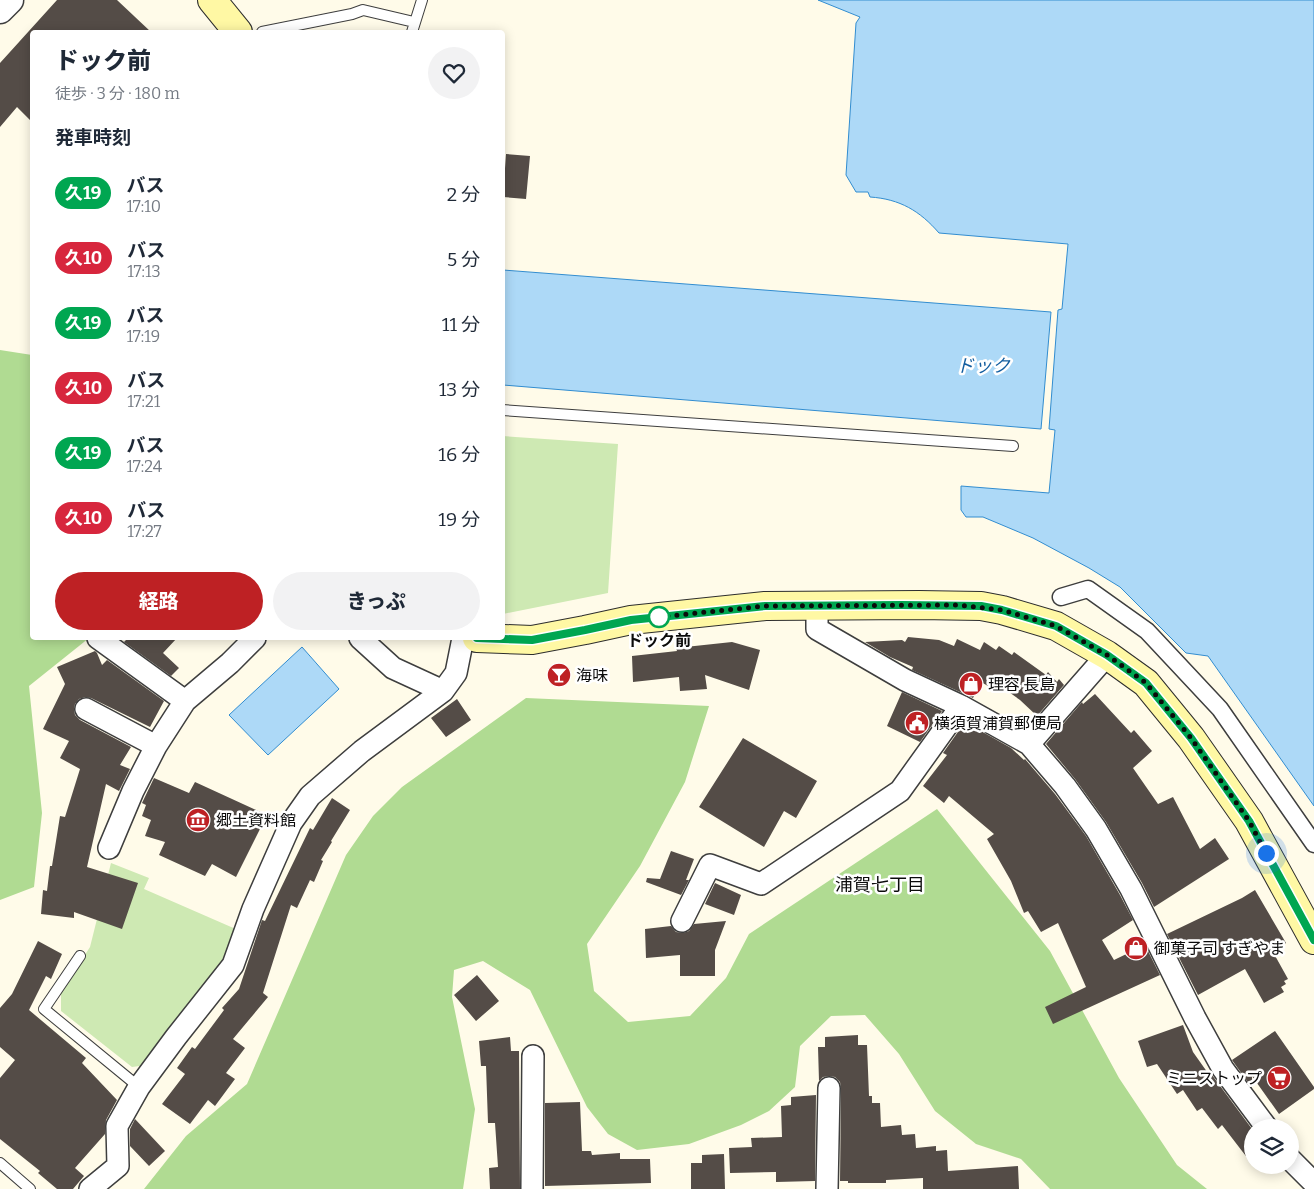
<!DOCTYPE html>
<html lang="ja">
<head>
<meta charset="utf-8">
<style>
	:root { --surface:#fff; --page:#f2f2f3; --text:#1f2937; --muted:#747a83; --accent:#be2124 }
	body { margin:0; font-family:Bitter,"Noto Sans JP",serif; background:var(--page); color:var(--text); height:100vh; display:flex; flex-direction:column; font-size:19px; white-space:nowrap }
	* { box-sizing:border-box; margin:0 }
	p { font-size:16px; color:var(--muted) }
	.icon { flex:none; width:28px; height:28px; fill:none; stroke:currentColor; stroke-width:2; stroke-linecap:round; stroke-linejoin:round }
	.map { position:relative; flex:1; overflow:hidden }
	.sheet { position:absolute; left:30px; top:30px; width:475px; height:610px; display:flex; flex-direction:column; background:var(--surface); border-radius:5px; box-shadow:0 2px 12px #0003 }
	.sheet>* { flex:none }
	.badge { padding:0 10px; border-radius:16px; font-size:18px; line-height:32px }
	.fabs { position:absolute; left:1244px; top:1119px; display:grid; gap:10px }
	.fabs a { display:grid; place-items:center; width:55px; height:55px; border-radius:50%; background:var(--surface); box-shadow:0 2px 12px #0003; font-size:25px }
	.you { position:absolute; width:25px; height:25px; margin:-12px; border:4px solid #fff; border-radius:50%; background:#1a73e8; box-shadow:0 0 0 8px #1a73e833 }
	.map>.badge { position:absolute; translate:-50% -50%; box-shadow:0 0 0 2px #fff }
	h2 { padding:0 25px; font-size:19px; line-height:45px }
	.round { display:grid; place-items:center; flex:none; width:52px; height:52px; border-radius:26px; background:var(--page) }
	.summary { display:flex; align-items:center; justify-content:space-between; height:85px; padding:0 25px }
	h1 { font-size:24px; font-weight:800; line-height:38px }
	.action { display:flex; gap:10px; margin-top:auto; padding:10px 25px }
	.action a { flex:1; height:58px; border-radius:30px; background:var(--accent); color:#fff; font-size:20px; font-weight:800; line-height:58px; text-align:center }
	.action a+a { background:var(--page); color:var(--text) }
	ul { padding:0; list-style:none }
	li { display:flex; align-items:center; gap:15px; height:65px; padding:0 25px }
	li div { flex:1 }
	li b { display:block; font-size:19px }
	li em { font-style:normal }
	li .badge { min-width:55px; font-weight:700; text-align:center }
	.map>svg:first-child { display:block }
</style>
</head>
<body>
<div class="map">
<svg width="1314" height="1189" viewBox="0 0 1314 1189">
	<rect width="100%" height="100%" fill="#fffbe9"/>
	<path fill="#cee9b3" d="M502 436 618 444 608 593 503 614Z
		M111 863 149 878 144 889 238 930 231 949 147 1065 132 1067 61 1011V992L90 947Z"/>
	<path fill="#b0db92" d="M0 350 32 355V638H89L29 686 42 813 34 887 0 900Z
		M526 698 709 706 685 782 640 866 587 944 594 991 628 1022 690 1016 726 978 749 934 937 809 1050 951 1119 1078 1177 1165 1207 1189H1050L1021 1159 976 1144 935 1111 899 1054 865 1015 831 1016 800 1046 795 1087 769 1111 741 1125 689 1144 637 1150 608 1134 587 1107 530 990 483 961 454 970 452 997 475 1109 463 1189H144L186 1136 247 1084 346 855 373 816 402 787Z"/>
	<path fill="#add9f7" stroke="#328dd0" d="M818 0H1314V806L1208 656 1186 653 1120 587 1089 568 1033 538 983 517H966L961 510V486L1049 493 1055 430 1049 429 1058 310 1062 309 1068 244 939 233C920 211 900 199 870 197L868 192H856L846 175 856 23 860 17Z
		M503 270 1051 312 1041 429 503 385Z
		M302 647 339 689 268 755 229 715Z"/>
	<path fill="#544c47" d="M57 0H117L151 32H32V122L17 107 0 127V63Z
		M506 154 530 156 526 199 503 197Z
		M908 637 939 640 954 646 957 639 980 650 984 642 996 650 999 646 1012 655 1014 652 1046 675 1048 672 1057 682 1059 679 1064 685 1037 716 1020 700 992 680 988 686 981 682 973 698 912 670 913 667 890 657 865 642 902 640 905 642Z
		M128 638H177L163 653 179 668 171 676 124 642Z
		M732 642 760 650 749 690 705 675 707 689 680 691 679 677 633 682 632 656 677 651 676 648Z
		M95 651 97 653 102 665 107 660 164 701 150 727 91 698 85 697 79 699 75 704 74 709 75 715 80 720 131 747 120 765 130 769 119 791 106 784 87 867 138 883 122 929 74 912V918L41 914 43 890 47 891 50 866H52L60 816 65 817 80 769 60 758 69 741 43 729 65 684 57 667Z
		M902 692 942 711 920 742 887 726Z
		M1095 694 1131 733 1134 730 1152 751 1133 768 1158 804 1173 797 1200 849 1215 838 1229 859 1154 907 1142 883 1106 822 1075 779 1046 744 1082 702 1083 704Z
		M457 699 471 720 446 737 431 718Z
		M965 722 1011 748 1024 760 1025 759 1055 794 1086 836 1120 895 1133 920 1102 940 1114 960 1145 945 1160 975 1053 1024 1045 1007 1086 987 1058 923 1041 932 1028 911 1024 913 1011 881 987 839 994 834 949 796 944 803 923 786 947 755 943 753Z
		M743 738 817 781 796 818 784 811 764 847 699 807Z
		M154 778 189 793 195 782 267 815 236 877 212 864 205 876 159 855 165 842 145 836 151 820 142 816 146 805 142 803Z
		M332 798 350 810 331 841 332 842 321 860 323 861 314 882 310 880 297 908 291 905 263 993 268 997 233 1039 245 1048 226 1073 235 1079 215 1106 208 1100 190 1124 162 1104 185 1074 177 1068 192 1047 195 1049 224 1010 222 1008 239 989 262 920 265 921 310 828 313 830Z
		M671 851 694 859 686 880H689L681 895 646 882 647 878 660 879Z
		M715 883 741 895 734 915 705 904Z
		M1255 890 1286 943 1273 952 1288 979 1284 981 1286 984 1281 987 1284 992 1264 1003 1245 969 1198 995 1167 934 1242 898Z
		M726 921 715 950V976H680V955L646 958 645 929 671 926 676 932 683 933 689 931 694 924Z
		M38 941 62 954 51 979 46 976 29 1010 86 1058 82 1063 117 1100 106 1120 105 1134 75 1168 84 1176 73 1189H57L38 1173 40 1171 0 1139V1078L15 1060 0 1047V1008L12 994Z
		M477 975 499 1001 476 1021 454 995Z
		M1183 1025 1193 1052 1210 1076 1212 1075 1252 1129V1164L1222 1125 1218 1129 1202 1108 1197 1111 1183 1090 1177 1094 1157 1064 1147 1067 1138 1041Z
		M1275 1031 1314 1087V1089L1279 1114 1252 1076V1088L1232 1060Z
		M858 1035V1045H867L869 1096H872V1103H880L881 1127 901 1125 902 1135 915 1134 916 1148 936 1146V1151L947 1150 948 1171 1018 1166 1019 1189H923V1178L886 1180V1183H848V1181H840L841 1088 840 1082 835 1077 829 1076 823 1077 819 1081 818 1047H825V1037Z
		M510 1037 511 1051H519L520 1189H490L489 1168 498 1167 495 1123H488L486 1066H481L479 1041Z
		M816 1095 815 1181 776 1182V1172L730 1173 729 1148 752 1147 751 1138 782 1137 781 1106 791 1105V1097Z
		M580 1102 582 1151H591L592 1155 620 1153V1159H650L651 1183 545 1186V1103Z
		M135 1119 165 1151 149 1166 130 1146V1129Z
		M724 1154 725 1189H691V1163H702V1155Z"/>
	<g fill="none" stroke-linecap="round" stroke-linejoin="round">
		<g stroke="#3e3e3e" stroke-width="12">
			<path id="service" d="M262 32 352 14 363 10 414 22
				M412 32 422 0
				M502 410 1013 446
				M80 956 44 1009 139 1087
				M0 1163 30 1189"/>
		</g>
		<g stroke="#3e3e3e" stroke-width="19">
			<path id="pedestrian" d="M1061 597 1088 589 1147 631 1220 709 1314 844"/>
		</g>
		<g stroke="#3e3e3e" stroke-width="24">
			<path id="minor" d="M817 605V629L905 680 961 706 1029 744 1065 786 1096 829 1131 889 1195 1018 1223 1069 1267 1128
				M98 638 185 701
				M360 638 393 668 443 691
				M86 709 156 746
				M1029 744 1107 655
				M109 848 133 791 156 746 185 701 230 663 255 638
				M682 921 710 865 761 884 900 791 961 706
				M1290 1159 1314 1183
				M90 1189 118 1166 117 1126 139 1087 176 1037 233 965 253 909 291 823 310 796 362 751 443 691 456 673 463 638
				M532 1189 533 1056
				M827 1189 829 1088"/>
		</g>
		<g stroke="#3e3e3e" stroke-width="29">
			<path id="tertiary" d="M0 10 10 0"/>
		</g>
		<g stroke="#2d2d2d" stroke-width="30">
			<path id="secondary" d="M212 0 238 32
				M477 638 532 640 585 630 631 620 765 606 919 605 981 606 1002 610 1056 626 1107 655 1146 683 1191 738 1249 821 1314 940"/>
		</g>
		<use href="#service" stroke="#fff" stroke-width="10"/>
		<use href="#pedestrian" stroke="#fff" stroke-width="16"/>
		<use href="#minor" stroke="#fff" stroke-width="21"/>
		<use href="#tertiary" stroke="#fff" stroke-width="26"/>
		<use href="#secondary" stroke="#fff8a4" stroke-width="28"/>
	</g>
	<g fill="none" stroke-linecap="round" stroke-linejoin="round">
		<g stroke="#fff" stroke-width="11">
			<path id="line" d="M477 638 532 640 585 630 631 620 765 606 902 605 981 606 1002 610 1056 626 1107 655 1146 683 1191 738 1249 821 1314 940"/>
		</g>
		<use href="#line" stroke="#00a651" stroke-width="8"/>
		<path stroke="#0b0b0b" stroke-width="5" stroke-dasharray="0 9" d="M659 617 765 606 958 605 1002 610 1056 626 1107 655 1146 683 1191 738 1249 821 1266 853"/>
	</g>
	<defs>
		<g id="bar-disc" transform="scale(1.25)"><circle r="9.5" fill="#be2124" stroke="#fff"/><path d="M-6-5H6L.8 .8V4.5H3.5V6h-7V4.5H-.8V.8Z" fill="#fff"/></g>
		<g id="shop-disc" transform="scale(1.25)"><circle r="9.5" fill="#be2124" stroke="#fff"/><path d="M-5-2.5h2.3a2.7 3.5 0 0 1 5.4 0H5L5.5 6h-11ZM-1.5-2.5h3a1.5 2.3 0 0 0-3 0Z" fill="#fff"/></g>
		<g id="civic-disc" transform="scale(1.25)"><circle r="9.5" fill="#be2124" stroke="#fff"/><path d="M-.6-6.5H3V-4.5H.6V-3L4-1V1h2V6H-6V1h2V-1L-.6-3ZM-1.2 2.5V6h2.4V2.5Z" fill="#fff"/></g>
		<g id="museum-disc" transform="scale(1.25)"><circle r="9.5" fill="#be2124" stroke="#fff"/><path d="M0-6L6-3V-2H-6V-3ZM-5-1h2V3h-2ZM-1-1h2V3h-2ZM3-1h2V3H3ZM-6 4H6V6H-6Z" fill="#fff"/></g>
		<g id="supermarket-disc" transform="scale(1.25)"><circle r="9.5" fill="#be2124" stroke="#fff"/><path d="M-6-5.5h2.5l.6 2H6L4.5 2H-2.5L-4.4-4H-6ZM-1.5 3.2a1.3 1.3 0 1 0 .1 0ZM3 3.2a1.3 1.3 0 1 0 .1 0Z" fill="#fff"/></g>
	</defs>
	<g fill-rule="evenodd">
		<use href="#bar-disc" x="559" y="675"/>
		<use href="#shop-disc" x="971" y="684"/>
		<use href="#civic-disc" x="917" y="723"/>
		<use href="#museum-disc" x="198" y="820"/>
		<use href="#shop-disc" x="1136" y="948"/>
		<use href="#supermarket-disc" x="1279" y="1078"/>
	</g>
	<circle fill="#fff" stroke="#00a651" stroke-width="2.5" cx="659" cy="617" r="10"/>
	<g text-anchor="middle" stroke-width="5" stroke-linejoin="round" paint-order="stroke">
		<g font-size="16" font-weight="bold" fill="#0b0b0b" stroke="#fff">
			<text x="659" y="646">ドック前</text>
		</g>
		<g font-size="16" fill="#0b0b0b" stroke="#fff" text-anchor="start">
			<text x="576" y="681">海味</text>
			<text x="988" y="690">理容 長島</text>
			<text x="934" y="729">横須賀浦賀郵便局</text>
			<text x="216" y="826">郷土資料館</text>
			<text x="1154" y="954">御菓子司 すぎやま</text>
			<text x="1262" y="1084" text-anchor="end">ミニストップ</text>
		</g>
		<g font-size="18" font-style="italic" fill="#125d9f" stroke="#fff">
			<text x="983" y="372">ドック</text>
		</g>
		<g font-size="18" fill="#0b0b0b" stroke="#fff">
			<text x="880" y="891">浦賀七丁目</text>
		</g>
	</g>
</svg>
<div class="fabs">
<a><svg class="icon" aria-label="layers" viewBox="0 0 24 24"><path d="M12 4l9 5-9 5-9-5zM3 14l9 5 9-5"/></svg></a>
</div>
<div class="you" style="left:1266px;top:853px"></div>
<section class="sheet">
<div class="summary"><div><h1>ドック前</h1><p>徒歩 · 3 分 · 180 m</p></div><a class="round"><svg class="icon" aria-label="heart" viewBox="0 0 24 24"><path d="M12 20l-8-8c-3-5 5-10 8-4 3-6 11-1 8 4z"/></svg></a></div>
<h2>発車時刻</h2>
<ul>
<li><span class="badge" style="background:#00a651;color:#fff">久19</span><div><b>バス</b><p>17:10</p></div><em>2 分</em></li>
<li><span class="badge" style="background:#d7263d;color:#fff">久10</span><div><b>バス</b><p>17:13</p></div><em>5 分</em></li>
<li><span class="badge" style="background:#00a651;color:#fff">久19</span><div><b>バス</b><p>17:19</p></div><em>11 分</em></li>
<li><span class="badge" style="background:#d7263d;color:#fff">久10</span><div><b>バス</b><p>17:21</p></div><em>13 分</em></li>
<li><span class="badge" style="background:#00a651;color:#fff">久19</span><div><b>バス</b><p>17:24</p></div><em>16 分</em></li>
<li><span class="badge" style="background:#d7263d;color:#fff">久10</span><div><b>バス</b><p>17:27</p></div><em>19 分</em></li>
</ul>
<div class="action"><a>経路</a><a>きっぷ</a></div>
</section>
</div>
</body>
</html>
